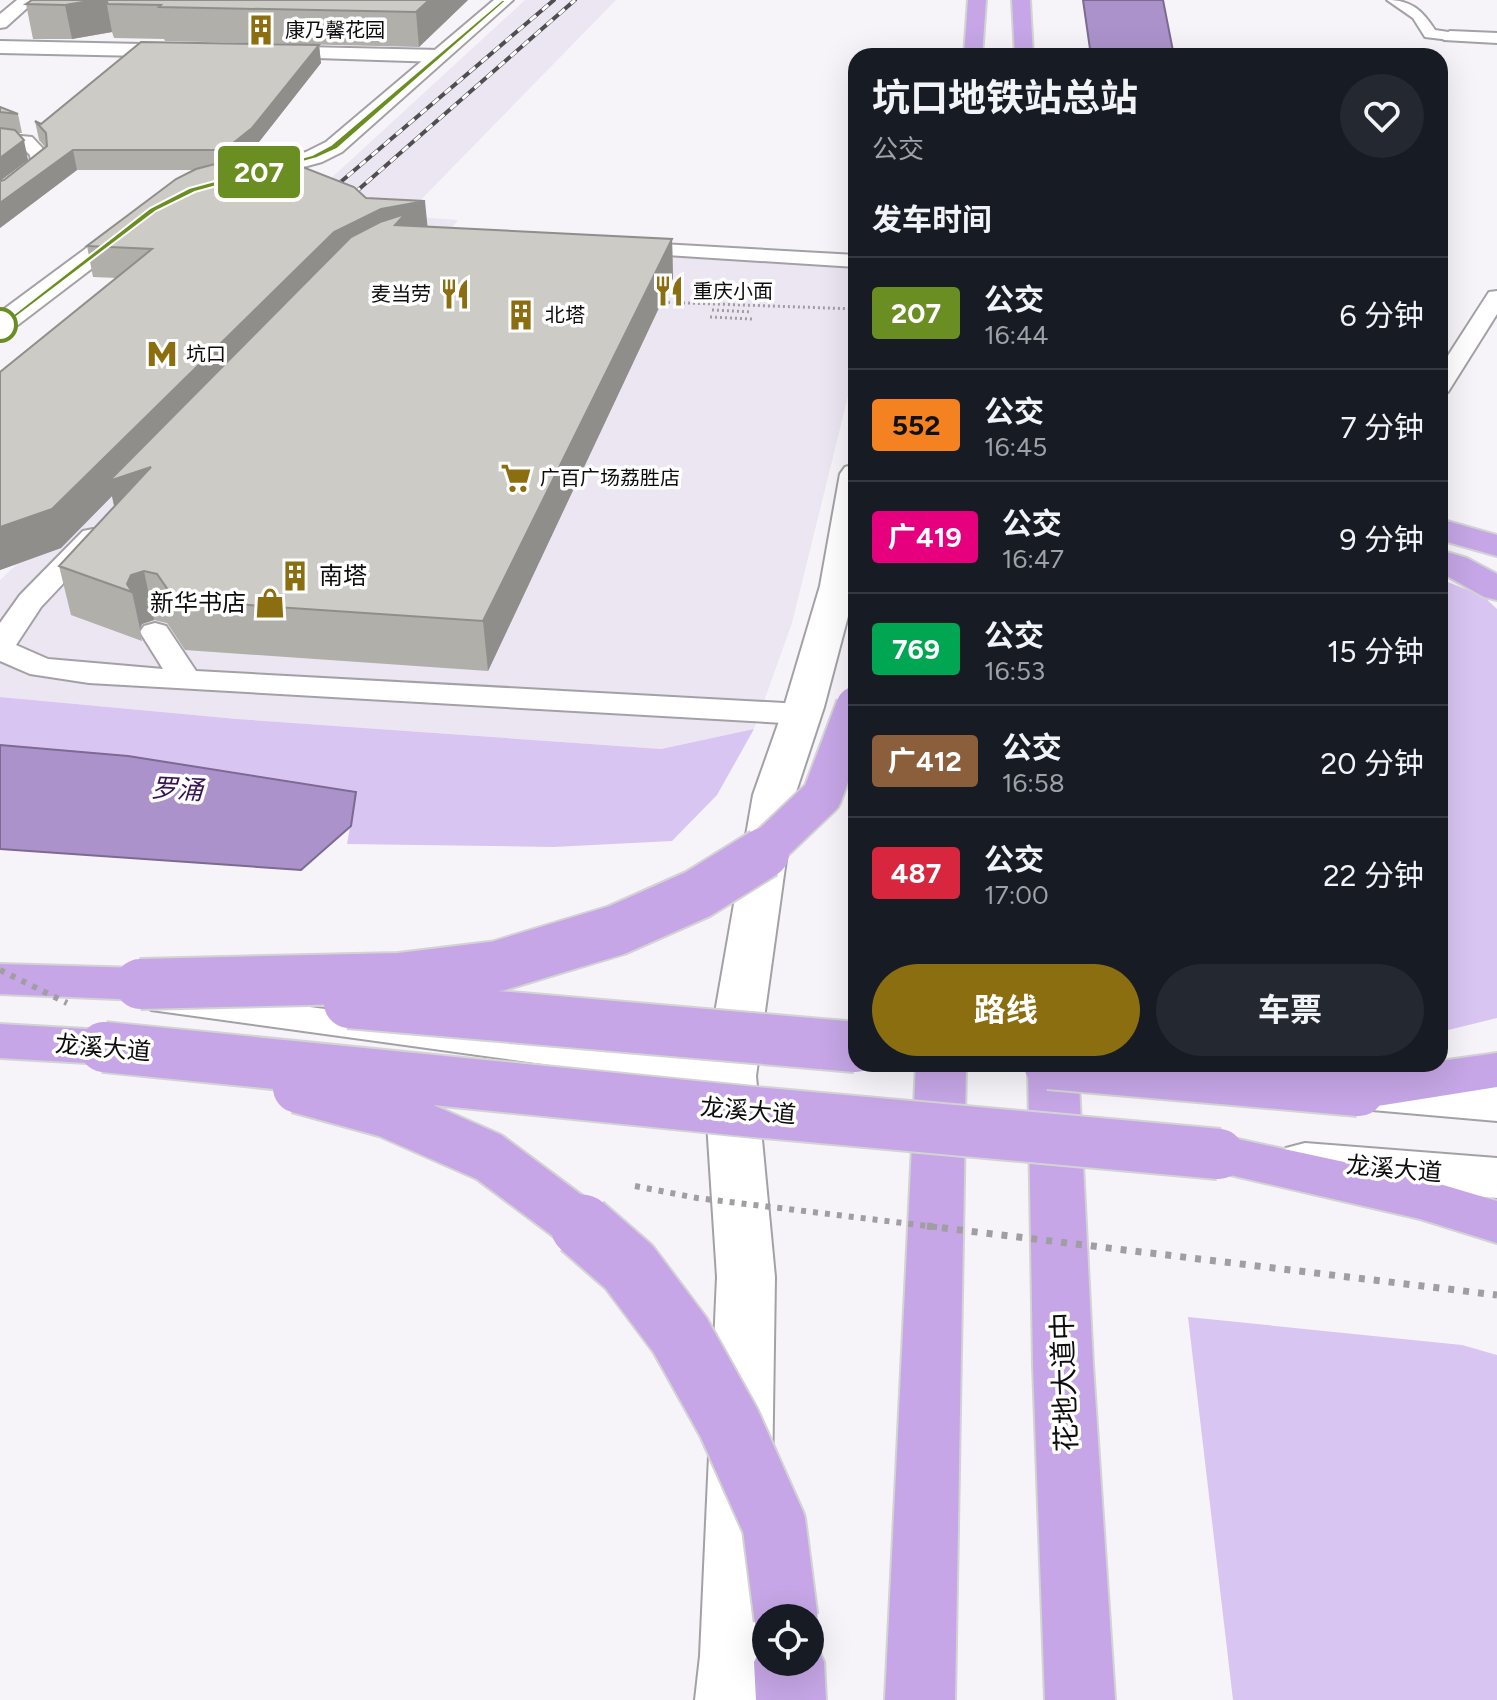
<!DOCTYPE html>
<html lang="zh">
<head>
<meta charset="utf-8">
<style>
	:root { --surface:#171b24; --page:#242831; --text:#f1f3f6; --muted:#9ea1a6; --line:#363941; --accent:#8b6e10 }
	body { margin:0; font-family:Figtree,"Noto Sans SC",sans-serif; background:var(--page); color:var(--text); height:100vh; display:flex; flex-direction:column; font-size:30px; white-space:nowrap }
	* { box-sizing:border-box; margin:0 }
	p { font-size:26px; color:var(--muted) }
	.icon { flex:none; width:44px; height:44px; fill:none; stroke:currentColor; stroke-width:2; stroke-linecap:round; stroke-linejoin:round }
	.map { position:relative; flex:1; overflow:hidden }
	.details { position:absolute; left:848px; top:48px; width:600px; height:1024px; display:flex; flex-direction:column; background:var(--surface); border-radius:24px; box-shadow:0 8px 32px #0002 }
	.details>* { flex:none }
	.badge { padding:0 16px; border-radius:6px; font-size:28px; line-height:52px }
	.buttons { position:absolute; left:752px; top:1604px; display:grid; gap:16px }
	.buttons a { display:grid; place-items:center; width:72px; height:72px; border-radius:50%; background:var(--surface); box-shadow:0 8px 32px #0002; font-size:40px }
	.map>.badge { position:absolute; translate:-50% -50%; box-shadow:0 0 0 4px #fff }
	h2 { padding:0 24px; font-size:30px; line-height:72px }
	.round { display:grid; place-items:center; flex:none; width:84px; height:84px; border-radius:42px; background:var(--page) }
	.head { display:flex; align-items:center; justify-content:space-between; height:136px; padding:0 24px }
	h1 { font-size:38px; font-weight:700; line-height:60px }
	.cta { display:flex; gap:16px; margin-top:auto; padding:16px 24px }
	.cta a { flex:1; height:92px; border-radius:48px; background:var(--accent); color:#fff; font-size:32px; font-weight:700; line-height:92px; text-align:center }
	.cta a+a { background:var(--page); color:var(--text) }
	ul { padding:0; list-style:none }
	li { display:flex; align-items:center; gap:24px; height:112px; padding:0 24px; border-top:2px solid var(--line) }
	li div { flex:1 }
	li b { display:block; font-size:30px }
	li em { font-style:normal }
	li .badge { min-width:88px; font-weight:700; text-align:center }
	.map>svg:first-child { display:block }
</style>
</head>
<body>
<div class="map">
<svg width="1497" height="1700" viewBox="0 0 1497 1700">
	<rect width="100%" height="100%" fill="#f6f4f9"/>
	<path fill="#ebe6f2" d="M525 0H616L405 216 458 220 448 233 856 253 855 368 792 623 754 729 661 749 237 719 0 697V580L106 481 327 182Z"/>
	<path fill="#d9c5f2" d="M1440 579 1483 596 1497 609V1018L1440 1032Z
		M0 697 237 719 661 749 754 729 717 795 672 841 553 847 347 844 356 792 128 756 0 745Z
		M1188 1317 1462 1345 1497 1355V1700H1233Z"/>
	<path fill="#ac92cb" stroke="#7c6a92" stroke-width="2" d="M1083 0H1163L1174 56H1091Z
		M0 745 128 756 356 792 351 826 301 870 0 849Z"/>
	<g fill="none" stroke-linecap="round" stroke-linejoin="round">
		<g stroke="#a3a1a6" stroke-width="4">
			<path id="lane" d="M1387 0C1411 0 1422 10 1435 30L1455 33 1457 36 1450 40 1425 37 1413 18Z
				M0 134 32 137 48 154 49 163 7 198 0 200V185L31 161 30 155 21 146 0 144Z
				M626 242 856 255V267L619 252 616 248 619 244Z
				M1497 291V314L1448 392 1440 394V368L1489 292Z
				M93 529 103 531 107 537 41 607 16 645 48 659 163 669 140 632 144 626 155 623 166 626 196 671 801 704 812 707 817 714 812 721 801 724 89 683 30 674 0 661V623L20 595 83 531Z
				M165 988 730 1062 745 1066 751 1076 745 1086 730 1090 151 1010 145 1001 151 992Z"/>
		</g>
		<g stroke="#a3a1a6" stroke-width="4">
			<path id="street" d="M17 0H36L6 27 0 28V14Z
				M1450 31 1497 33V43L1444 40 1441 36Z
				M0 41 190 45 199 51 190 57 0 53Z
				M258 46 440 50 449 56 440 62 251 56 249 52 251 48Z"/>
		</g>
		<g stroke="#a3a1a6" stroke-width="4">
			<path id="secondary" d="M494 0H513L342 152 322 162 234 186 226 184 223 179 226 174 306 152 326 142Z
				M136 216 145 218 148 223 145 228 10 331 0 333V312L127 218Z
				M856 464V586L824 707 795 795 756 1076 775 1277 770 1618H766V1662H769L765 1700H695L700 1656 717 1277 704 1076 753 795 784 707 820 586 840 474 845 467Z
				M1372 1074 1497 1085V1121L1372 1110 1354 1105 1346 1092 1354 1079Z
				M1305 1143 1497 1158V1198L1305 1181 1286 1176 1278 1162 1286 1148Z"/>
		</g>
		<g stroke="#d3d3d4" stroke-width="4">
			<path id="primary" d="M968 0H986L982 56H964Z
				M1012 0H1030L1033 56H1015Z
				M1440 519 1497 535V556L1440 540Z
				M1440 550 1467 558 1497 574V600L1484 597 1440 572Z
				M0 964 140 968 157 973 164 984 157 995 140 1000 0 994Z
				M0 1024 104 1030 122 1035 129 1047 122 1059 104 1064 0 1058Z
				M1497 1053V1087L1359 1109 1341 1104 1333 1091 1341 1078 1421 1064H1440V1061Z
				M916 1064H966L955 1700H885Z
				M1028 1064H1078L1093 1365 1115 1700H1045L1033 1365Z
				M1219 1135 1423 1179 1497 1201V1243L1420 1219 1200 1168 1192 1154 1200 1140Z
				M766 1638V1662H810V1638L814 1639 824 1662 826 1700H756L754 1662Z"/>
		</g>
		<path stroke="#a09ea2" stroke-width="3" stroke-dasharray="2 3" stroke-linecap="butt" d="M658 302 856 309
			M712 310 752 312
			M710 317 752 319"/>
		<use href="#lane" fill="#fff" fill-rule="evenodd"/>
		<use href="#street" fill="#fff" fill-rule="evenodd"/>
		<use href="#secondary" fill="#fff" fill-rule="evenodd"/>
		<use href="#primary" fill="#c6a6e6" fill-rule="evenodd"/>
		<g stroke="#4f4f51" stroke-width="4">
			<path id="rail" d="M323 197 554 0
				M342 204 575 0"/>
		</g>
		<use href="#rail" stroke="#fff" stroke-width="3" stroke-dasharray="8" stroke-linecap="butt"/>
		<g stroke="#d3d3d4" stroke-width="43" stroke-linecap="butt">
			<path id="primary-bridge-far2" d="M760 855 822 796 856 706"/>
		</g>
		<g stroke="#d3d3d4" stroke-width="54" stroke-linecap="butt">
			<path id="primary-bridge-far1" d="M140 984 399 978 498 966 617 930 698 894 764 853
				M349 1003 856 1047
				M104 1047 754 1112 1219 1154
				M1049 1064 1359 1091
				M298 1088 389 1113 489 1157 584 1228"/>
		</g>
		<g stroke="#d3d3d4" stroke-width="67" stroke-linecap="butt">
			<path id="primary-bridge" d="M582 1226 629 1267 680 1335 729 1423 774 1524 786 1618"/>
		</g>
		<path stroke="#a09ea2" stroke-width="6" stroke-dasharray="5 7" stroke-linecap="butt" d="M0 970 67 1003
			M635 1186 697 1198 944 1228"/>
		<path stroke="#a09ea2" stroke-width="7" stroke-dasharray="6 9" stroke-linecap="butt" d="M927 1226 1497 1295"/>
		<use href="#primary-bridge-far2" stroke="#c6a6e6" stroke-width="39"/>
		<use href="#primary-bridge-far1" stroke="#c6a6e6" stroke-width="50"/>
		<use href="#primary-bridge" stroke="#c6a6e6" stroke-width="63"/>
	</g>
	<path fill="#b0afaa" d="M32 0H468L419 47 165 41 164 39 114 38 112 32 72 39H33L26 4Z
		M319 45 321 63 255 147 243 157 366 198 427 227 672 239 673 278 488 671 185 650 167 623 154 620 142 624 140 629 142 641 71 615 59 566 114 506 112 496 61 548 0 570V372L116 278 93 277 87 246 194 170H77L0 228V107L18 114 22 133H18L28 160 0 181 4 180 45 147 39 140 35 121 41 124Z"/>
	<path fill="#908e8b" d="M95 0H106L112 32 72 39 65 5Z
		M429 0H468L419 47 416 12Z
		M319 45 321 63 255 147 230 168 222 170 218 150Z
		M24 140 28 160 0 181V158Z
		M73 150 77 170 0 228V203Z
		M425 201 428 231 151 467 119 528 112 496 61 548 0 570V527L334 232 381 209Z
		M672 239 673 278 488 671 483 621Z
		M144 571 154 620 142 624 140 629 132 592 127 584 131 575Z"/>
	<path fill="#cdcbc6" stroke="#908e8b" stroke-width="2" d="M32 0H95L65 5 26 4Z
		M106 0H429L416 12 159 7 161 5 108 4Z
		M141 42 319 45 252 128 227 148 218 150H73L0 203V181L4 180 47 146 46 133 35 121 41 124Z
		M0 107 18 114 0 112Z
		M0 128 15 130 24 140 0 158Z
		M242 157H277L354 187 366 198 425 201 381 209 334 232 52 509 0 527V372L152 249 87 246 176 179 196 169Z
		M405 214 395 225 672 239 483 621 175 600 157 574 144 571 131 575 127 584 132 592 59 566 151 467 109 481 351 237 380 222Z"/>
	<path fill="#6b8e23" stroke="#fff" stroke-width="2" d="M502 0H507L337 149 317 158 195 192 156 211 3 327 0 325 150 208 189 188 312 155 331 145Z"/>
	<defs>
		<g id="building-bare" transform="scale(2.4)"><path d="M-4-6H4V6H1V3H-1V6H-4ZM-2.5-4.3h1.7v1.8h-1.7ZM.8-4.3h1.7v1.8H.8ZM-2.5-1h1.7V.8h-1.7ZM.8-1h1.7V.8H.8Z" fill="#8b6e10" stroke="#fff" stroke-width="2.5" paint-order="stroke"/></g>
		<g id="restaurant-bare" transform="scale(2.4)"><path d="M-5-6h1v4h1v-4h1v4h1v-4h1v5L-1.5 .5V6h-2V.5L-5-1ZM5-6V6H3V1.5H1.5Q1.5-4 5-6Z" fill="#8b6e10" stroke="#fff" stroke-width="2.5" paint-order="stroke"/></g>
		<g id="metro-bare" transform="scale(2.4)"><path d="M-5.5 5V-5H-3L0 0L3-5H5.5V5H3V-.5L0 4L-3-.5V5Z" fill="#8b6e10" stroke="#fff" stroke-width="2.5" paint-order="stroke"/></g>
		<g id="supermarket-bare" transform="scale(2.4)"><path d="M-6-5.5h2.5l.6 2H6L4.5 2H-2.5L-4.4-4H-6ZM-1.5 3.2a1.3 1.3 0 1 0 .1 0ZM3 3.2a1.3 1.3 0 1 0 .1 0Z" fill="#8b6e10" stroke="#fff" stroke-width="2.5" paint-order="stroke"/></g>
		<g id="shop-bare" transform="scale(2.4)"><path d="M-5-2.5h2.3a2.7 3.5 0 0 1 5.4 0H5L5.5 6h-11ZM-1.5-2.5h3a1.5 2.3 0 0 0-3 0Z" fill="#8b6e10" stroke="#fff" stroke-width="2.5" paint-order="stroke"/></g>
	</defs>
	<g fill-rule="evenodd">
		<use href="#building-bare" x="261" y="30"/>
		<use href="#restaurant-bare" x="669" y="291"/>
		<use href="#restaurant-bare" x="455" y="294"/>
		<use href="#building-bare" x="521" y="315"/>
		<use href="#metro-bare" x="162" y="354"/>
		<use href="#supermarket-bare" x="516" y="478"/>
		<use href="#building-bare" x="295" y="576"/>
		<use href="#shop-bare" x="270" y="603"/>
	</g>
	<circle fill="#fff" stroke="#6b8e23" stroke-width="4" cx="0" cy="325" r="16"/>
	<g text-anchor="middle" stroke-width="7" stroke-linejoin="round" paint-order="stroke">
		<g font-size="20" fill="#0d0d0e" stroke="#fff" text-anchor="start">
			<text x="285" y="37">康乃馨花园</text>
			<text x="693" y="298">重庆小面</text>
			<text x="431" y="301" text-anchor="end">麦当劳</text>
			<text x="545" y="322">北塔</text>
			<text x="186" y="361">坑口</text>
			<text x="540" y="485">广百广场荔胜店</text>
		</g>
		<g font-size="24" fill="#0d0d0e" stroke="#fff" text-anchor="start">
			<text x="319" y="584">南塔</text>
			<text x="246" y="611" text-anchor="end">新华书店</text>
		</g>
		<g font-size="24" fill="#0d0d0e" stroke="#fff">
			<text transform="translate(103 1048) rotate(5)" y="8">龙溪大道</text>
			<text transform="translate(748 1111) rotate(5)" y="8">龙溪大道</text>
			<text transform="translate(1394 1169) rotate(5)" y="8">龙溪大道</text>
		</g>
		<g font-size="26" font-style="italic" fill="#381256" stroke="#fff">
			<text transform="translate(177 789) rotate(3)" y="9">罗涌</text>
		</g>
		<g font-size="28" fill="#0d0d0e" stroke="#fff">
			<text transform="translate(1064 1382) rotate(-92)" y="10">花地大道中</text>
		</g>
	</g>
</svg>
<div class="buttons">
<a><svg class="icon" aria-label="locate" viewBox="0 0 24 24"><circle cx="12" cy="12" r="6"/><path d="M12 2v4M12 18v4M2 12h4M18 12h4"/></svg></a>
</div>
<b class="badge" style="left:259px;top:172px;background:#6b8e23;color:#fff">207</b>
<section class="details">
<div class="head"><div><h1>坑口地铁站总站</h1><p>公交</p></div><a class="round"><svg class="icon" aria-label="heart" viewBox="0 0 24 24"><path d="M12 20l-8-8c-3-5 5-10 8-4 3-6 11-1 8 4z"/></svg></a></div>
<h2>发车时间</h2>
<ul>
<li><span class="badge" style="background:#6b8e23;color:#fff">207</span><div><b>公交</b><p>16:44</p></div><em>6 分钟</em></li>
<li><span class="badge" style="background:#f58220;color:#111">552</span><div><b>公交</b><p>16:45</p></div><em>7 分钟</em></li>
<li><span class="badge" style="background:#e6007e;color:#fff">广419</span><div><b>公交</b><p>16:47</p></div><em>9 分钟</em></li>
<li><span class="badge" style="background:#00a651;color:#fff">769</span><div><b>公交</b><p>16:53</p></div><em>15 分钟</em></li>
<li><span class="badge" style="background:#8b5e3c;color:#fff">广412</span><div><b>公交</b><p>16:58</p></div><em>20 分钟</em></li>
<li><span class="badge" style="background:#d7263d;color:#fff">487</span><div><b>公交</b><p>17:00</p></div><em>22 分钟</em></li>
</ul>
<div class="cta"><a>路线</a><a>车票</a></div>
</section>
</div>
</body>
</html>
